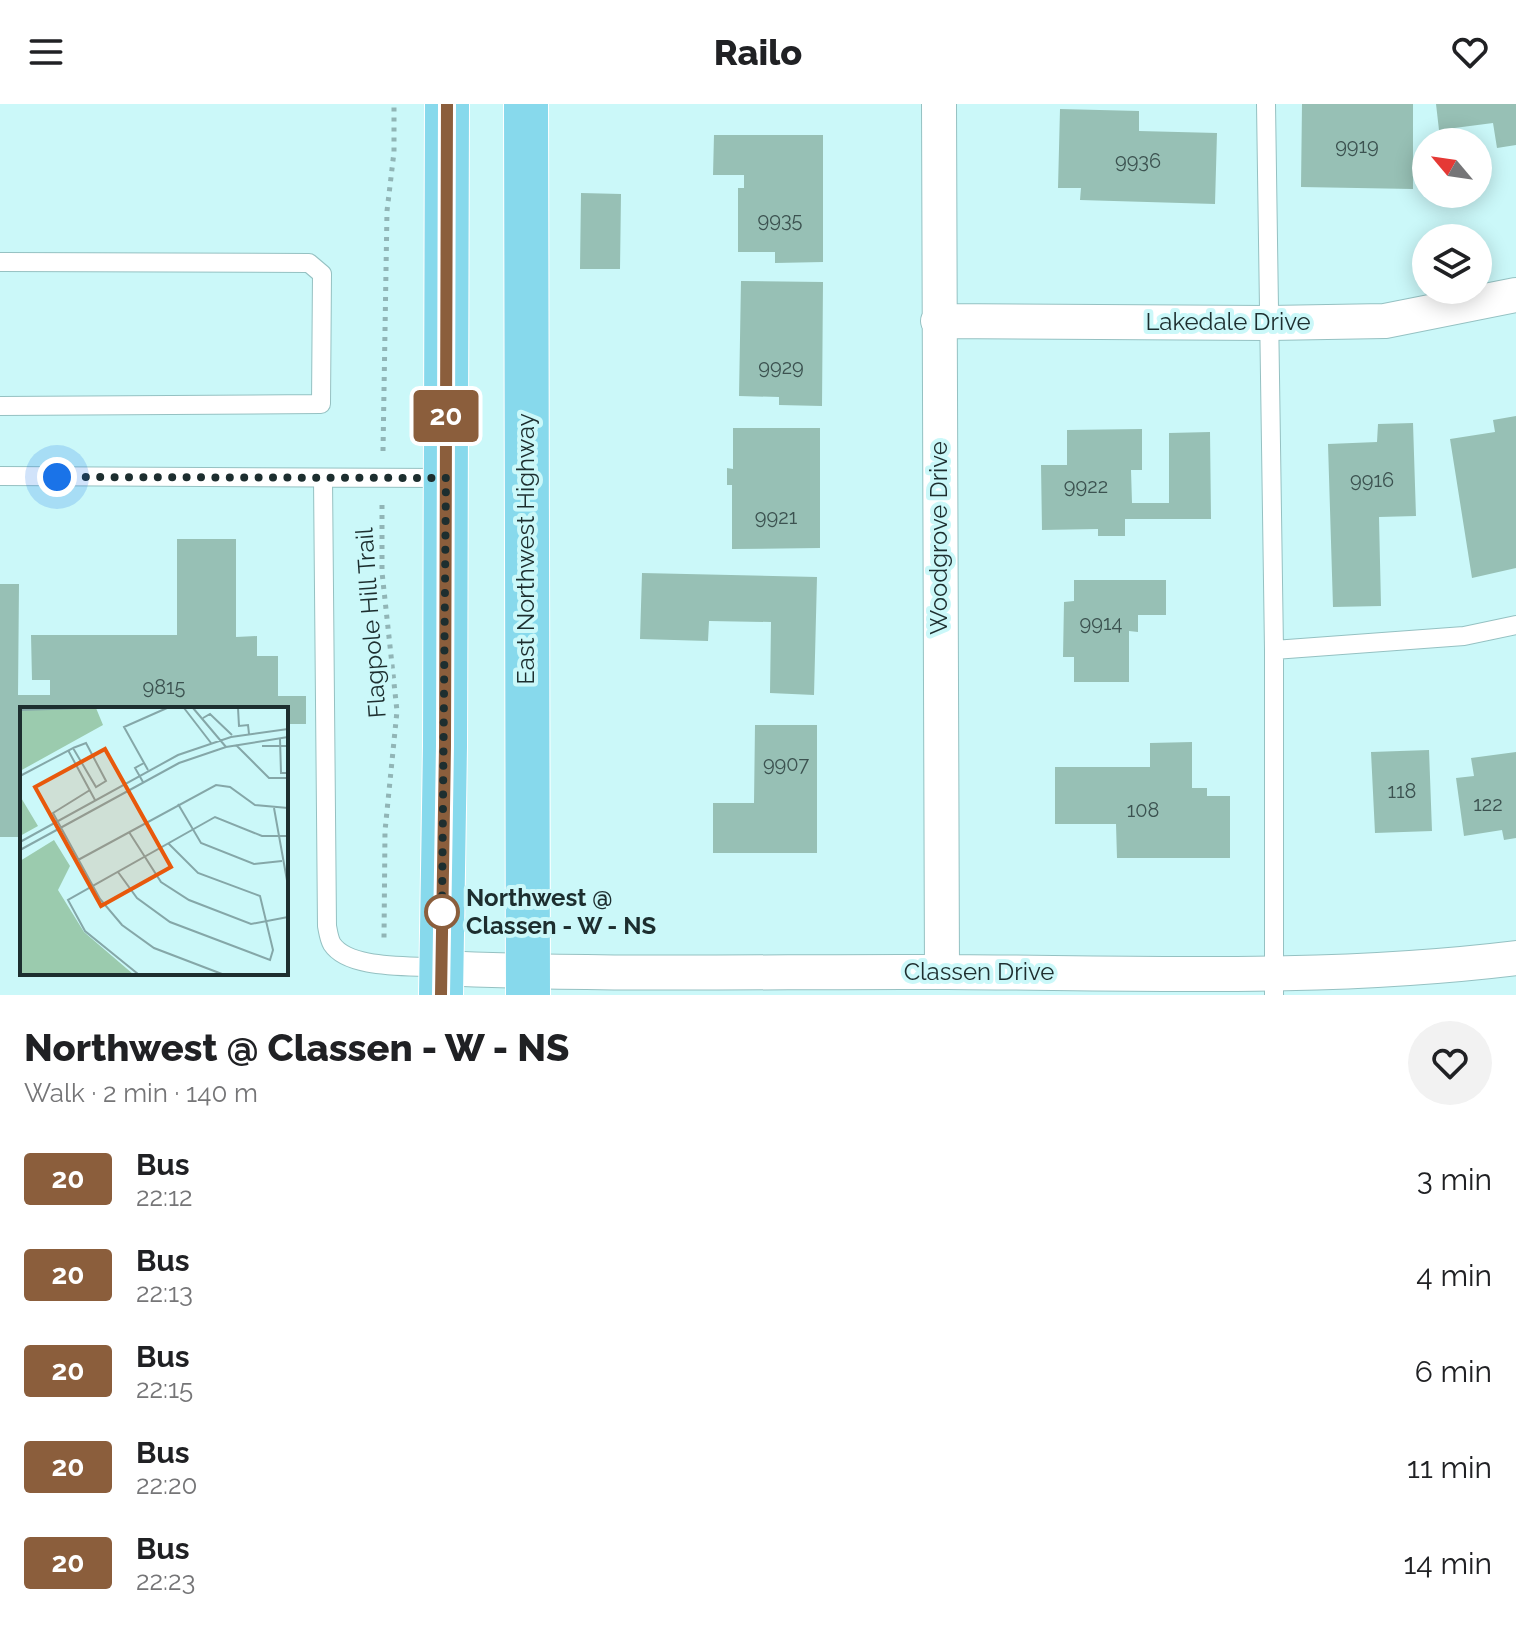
<!DOCTYPE html>
<html lang="en">
<head>
<meta charset="utf-8">
<style>
	:root { --surface:#fff; --page:#f2f2f2; --text:#202124; --muted:#757577 }
	body { margin:0; font-family:Raleway,sans-serif; background:var(--page); color:var(--text); height:100vh; display:flex; flex-direction:column; font-size:30px; white-space:nowrap }
	* { box-sizing:border-box; margin:0 }
	p { font-size:26px; color:var(--muted) }
	.icon { flex:none; width:44px; height:44px; fill:none; stroke:currentColor; stroke-width:2; stroke-linecap:round; stroke-linejoin:round }
	.map { position:relative; height:891px; overflow:hidden }
	.panel { display:flex; flex-direction:column; background:var(--surface); flex:1 }
	.panel>* { flex:none }
	.badge { padding:0 16px; border-radius:6px; font-size:28px; line-height:52px }
	.needle { width:52px; rotate:299deg }
	.fabs { position:absolute; left:1412px; top:24px; display:grid; gap:16px }
	.fabs a { display:grid; place-items:center; width:80px; height:80px; border-radius:50%; background:var(--surface); box-shadow:0 4px 20px #0003; font-size:40px }
	.you { position:absolute; width:40px; height:40px; margin:-20px; border:6px solid #fff; border-radius:50%; background:#1a73e8; box-shadow:0 0 0 12px #1a73e833 }
	.map>.badge { position:absolute; translate:-50% -50%; box-shadow:0 0 0 4px #fff }
	.round { display:grid; place-items:center; flex:none; width:84px; height:84px; border-radius:42px; background:var(--page) }
	.headline { display:flex; align-items:center; justify-content:space-between; height:136px; padding:0 24px }
	h1 { font-size:38px; font-weight:800; line-height:60px }
	ul { padding:0; list-style:none }
	li { display:flex; align-items:center; gap:24px; height:96px; padding:0 24px }
	li div { flex:1 }
	li b { display:block; font-size:30px }
	li em { font-style:normal }
	li .badge { min-width:88px; font-weight:700; text-align:center }
	header { display:flex; justify-content:space-between; align-items:center; height:104px; padding:0 24px; background:var(--surface); font-size:36px; font-weight:800 }
	.map>svg:first-child { display:block }
</style>
</head>
<body>
<header><svg class="icon" aria-label="menu" viewBox="0 0 24 24"><path d="M4 6h16M4 12h16M4 18h16"/></svg>Railo<svg class="icon" aria-label="heart" viewBox="0 0 24 24"><path d="M12 20l-8-8c-3-5 5-10 8-4 3-6 11-1 8 4z"/></svg></header>
<div class="map">
<svg width="1516" height="891" viewBox="0 0 1516 891">
	<rect width="100%" height="100%" fill="#cbf8f9"/>
	<path fill="#97c0b5" d="M1302 0H1413V85L1301 83Z
		M1436 0H1516V41L1497 44 1493 19 1439 26Z
		M1060 5 1139 7V27L1217 29 1215 100 1080 96 1081 84H1058Z
		M714 31H823V158L775 159V148H738V84H744V71H713Z
		M581 89 621 90 620 165H580Z
		M741 177 823 178 822 302 779 301V293L739 292Z
		M1516 312V464L1472 474 1450 335 1495 328 1493 316Z
		M1413 319 1416 412 1379 413 1381 502 1333 503 1328 340 1377 338 1378 320Z
		M733 324H820V444L732 445V381H727V364L733 365Z
		M1142 325V366H1131L1132 399H1169V329L1210 328 1211 415H1125V432H1098V425L1042 426 1041 361H1067V326Z
		M177 435H236V533L257 532V552H278V592H306V620H286V605H22V733H0V480H19L18 591H50V576H32L31 531H177Z
		M642 469 817 473 814 591 770 589 771 518 709 517 708 537 640 535Z
		M1074 476H1166V511H1138V528L1129 527V578H1074V553H1063L1064 498 1074 497Z
		M755 621H817V749H713V699H754Z
		M1192 638V684H1207V692H1230V754H1117L1116 720H1055V663H1150V639Z
		M1429 646 1432 727 1375 729 1371 648Z
		M1516 648V734L1504 736 1502 726 1464 732 1456 674 1474 672 1471 654Z"/>
	<g fill="none" stroke-linecap="round" stroke-linejoin="round">
		<g stroke="#95c1c2" stroke-width="20">
			<path id="service" d="M1266 0 1274 546V891
				M0 158 309 159 322 170 321 300 0 302
				M0 372 446 374
				M323 374 327 822C328 827 329 835 332 840 349 866 412 861 441 864
				M1274 546 1464 532 1516 521"/>
		</g>
		<g stroke="#95c1c2" stroke-width="36">
			<path id="minor" d="M939 0 942 868
				M938 217 1268 219 1385 217 1516 191
				M441 864C610 872 779 867 948 868 1138 869 1328 877 1516 854"/>
		</g>
		<g stroke="#fff" stroke-width="46">
			<path id="primary" d="M526 0 528 891
				M441 891 445 642 447 0"/>
		</g>
		<path stroke="#91b5b6" stroke-width="5" stroke-dasharray="4 6" stroke-linecap="butt" d="M383 347 387 107 394 48V0
			M382 401V468L397 607 385 727 384 834"/>
		<use href="#service" stroke="#fff" stroke-width="18"/>
		<use href="#minor" stroke="#fff" stroke-width="34"/>
		<use href="#primary" stroke="#87d9ec" stroke-width="44"/>
	</g>
	<g fill="none" stroke-linecap="round" stroke-linejoin="round">
		<g stroke="#fff" stroke-width="18">
			<path id="line" d="M441 891 445 642 447 0"/>
		</g>
		<use href="#line" stroke="#8b5e3c" stroke-width="12"/>
		<path stroke="#1d2e2f" stroke-width="8" stroke-dasharray="0 14.4" d="M57 373 446 374 442 808"/>
	</g>
	<circle fill="#fff" stroke="#8b5e3c" stroke-width="4" cx="442" cy="808" r="16"/>
	<g text-anchor="middle" stroke-width="8" stroke-linejoin="round" paint-order="stroke">
		<g font-size="20" fill="#3c5250">
			<text x="1357" y="49">9919</text>
			<text x="1138" y="64">9936</text>
			<text x="780" y="123">9935</text>
			<text x="781" y="270">9929</text>
			<text x="1372" y="383">9916</text>
			<text x="1086" y="389">9922</text>
			<text x="776" y="420">9921</text>
			<text x="1101" y="526">9914</text>
			<text x="164" y="590">9815</text>
			<text x="786" y="667">9907</text>
			<text x="1402" y="694">118</text>
			<text x="1488" y="707">122</text>
			<text x="1143" y="713">108</text>
		</g>
		<g font-size="24" fill="#1d2e2f" stroke="#cbf8f9">
			<text x="1228" y="226">Lakedale Drive</text>
			<text transform="translate(939 434) rotate(-90)" y="8">Woodgrove Drive</text>
			<text transform="translate(526 445) rotate(-90)" y="8">East Northwest Highway</text>
			<text transform="translate(371 519) rotate(-94)" y="8">Flagpole Hill Trail</text>
			<text x="979" y="876">Classen Drive</text>
		</g>
		<g font-size="24" font-weight="bold" fill="#1d2e2f" stroke="#cbf8f9" text-anchor="start">
			<text x="466" y="802">Northwest @<tspan x="466" dy="28">Classen - W - NS</tspan></text>
		</g>
	</g>
	<g transform="translate(20 603)">
		<rect width="268" height="268" fill="#cbf8f9"/>
		<path d="M76 1 83 18 0 64V3ZM0 89 18 119 0 129ZM34 133 50 159 38 183 64 225 113 267H0V154Z" fill="#9bcbae"/>
		<path fill="none" stroke="#85a7a8" stroke-width="2" d="M164 1 191 36M173 1 206 40M218 1 219 19 228 18 229 27M0 3 62 1M183 11 190 7 212 28M260 32 261 66H268M216 38 249 71H268M242 39H268M48 43 75 93M128 63 104 20 147 1M0 69 53 41 76 80 86 74 66 36 53 41M123 75 115 61 124 56M70 83 33 106 80 192 102 218 134 241 202 267M158 97 181 136 234 157 262 154M254 101 268 179M109 125 141 175 169 193 231 217 268 210M0 135 158 48 211 30 268 22M0 143 159 56 206 40 268 30M58 153 196 78 210 80 235 98 268 101M98 165 117 191 150 215 250 253 253 243 240 189 178 166 148 136M118 267 65 224 48 193 195 110 242 129H268"/>
		<path fill="#e8590c" fill-opacity="0.15" stroke="#e8590c" stroke-width="4" d="M85 42 151 160 81 199 15 80Z"/>
		<rect width="268" height="268" fill="none" stroke="#1d2e2f" stroke-width="4"/>
	</g>
</svg>
<div class="fabs">
<a><svg class="needle" viewBox="-14 -14 28 28"><path d="M0-13l5 13h-10z" fill="#e53935"/><path d="M0 13l5-13h-10z" fill="#757577"/></svg></a>
<a><svg class="icon" aria-label="layers" viewBox="0 0 24 24"><path d="M12 4l9 5-9 5-9-5zM3 14l9 5 9-5"/></svg></a>
</div>
<div class="you" style="left:57px;top:373px"></div>
<b class="badge" style="left:446px;top:312px;background:#8b5e3c;color:#fff">20</b>
</div>
<section class="panel">
<div class="headline"><div><h1>Northwest @ Classen - W - NS</h1><p>Walk · 2 min · 140 m</p></div><a class="round"><svg class="icon" aria-label="heart" viewBox="0 0 24 24"><path d="M12 20l-8-8c-3-5 5-10 8-4 3-6 11-1 8 4z"/></svg></a></div>
<ul>
<li><span class="badge" style="background:#8b5e3c;color:#fff">20</span><div><b>Bus</b><p>22:12</p></div><em>3 min</em></li>
<li><span class="badge" style="background:#8b5e3c;color:#fff">20</span><div><b>Bus</b><p>22:13</p></div><em>4 min</em></li>
<li><span class="badge" style="background:#8b5e3c;color:#fff">20</span><div><b>Bus</b><p>22:15</p></div><em>6 min</em></li>
<li><span class="badge" style="background:#8b5e3c;color:#fff">20</span><div><b>Bus</b><p>22:20</p></div><em>11 min</em></li>
<li><span class="badge" style="background:#8b5e3c;color:#fff">20</span><div><b>Bus</b><p>22:23</p></div><em>14 min</em></li>
</ul>
</section>
</body>
</html>
